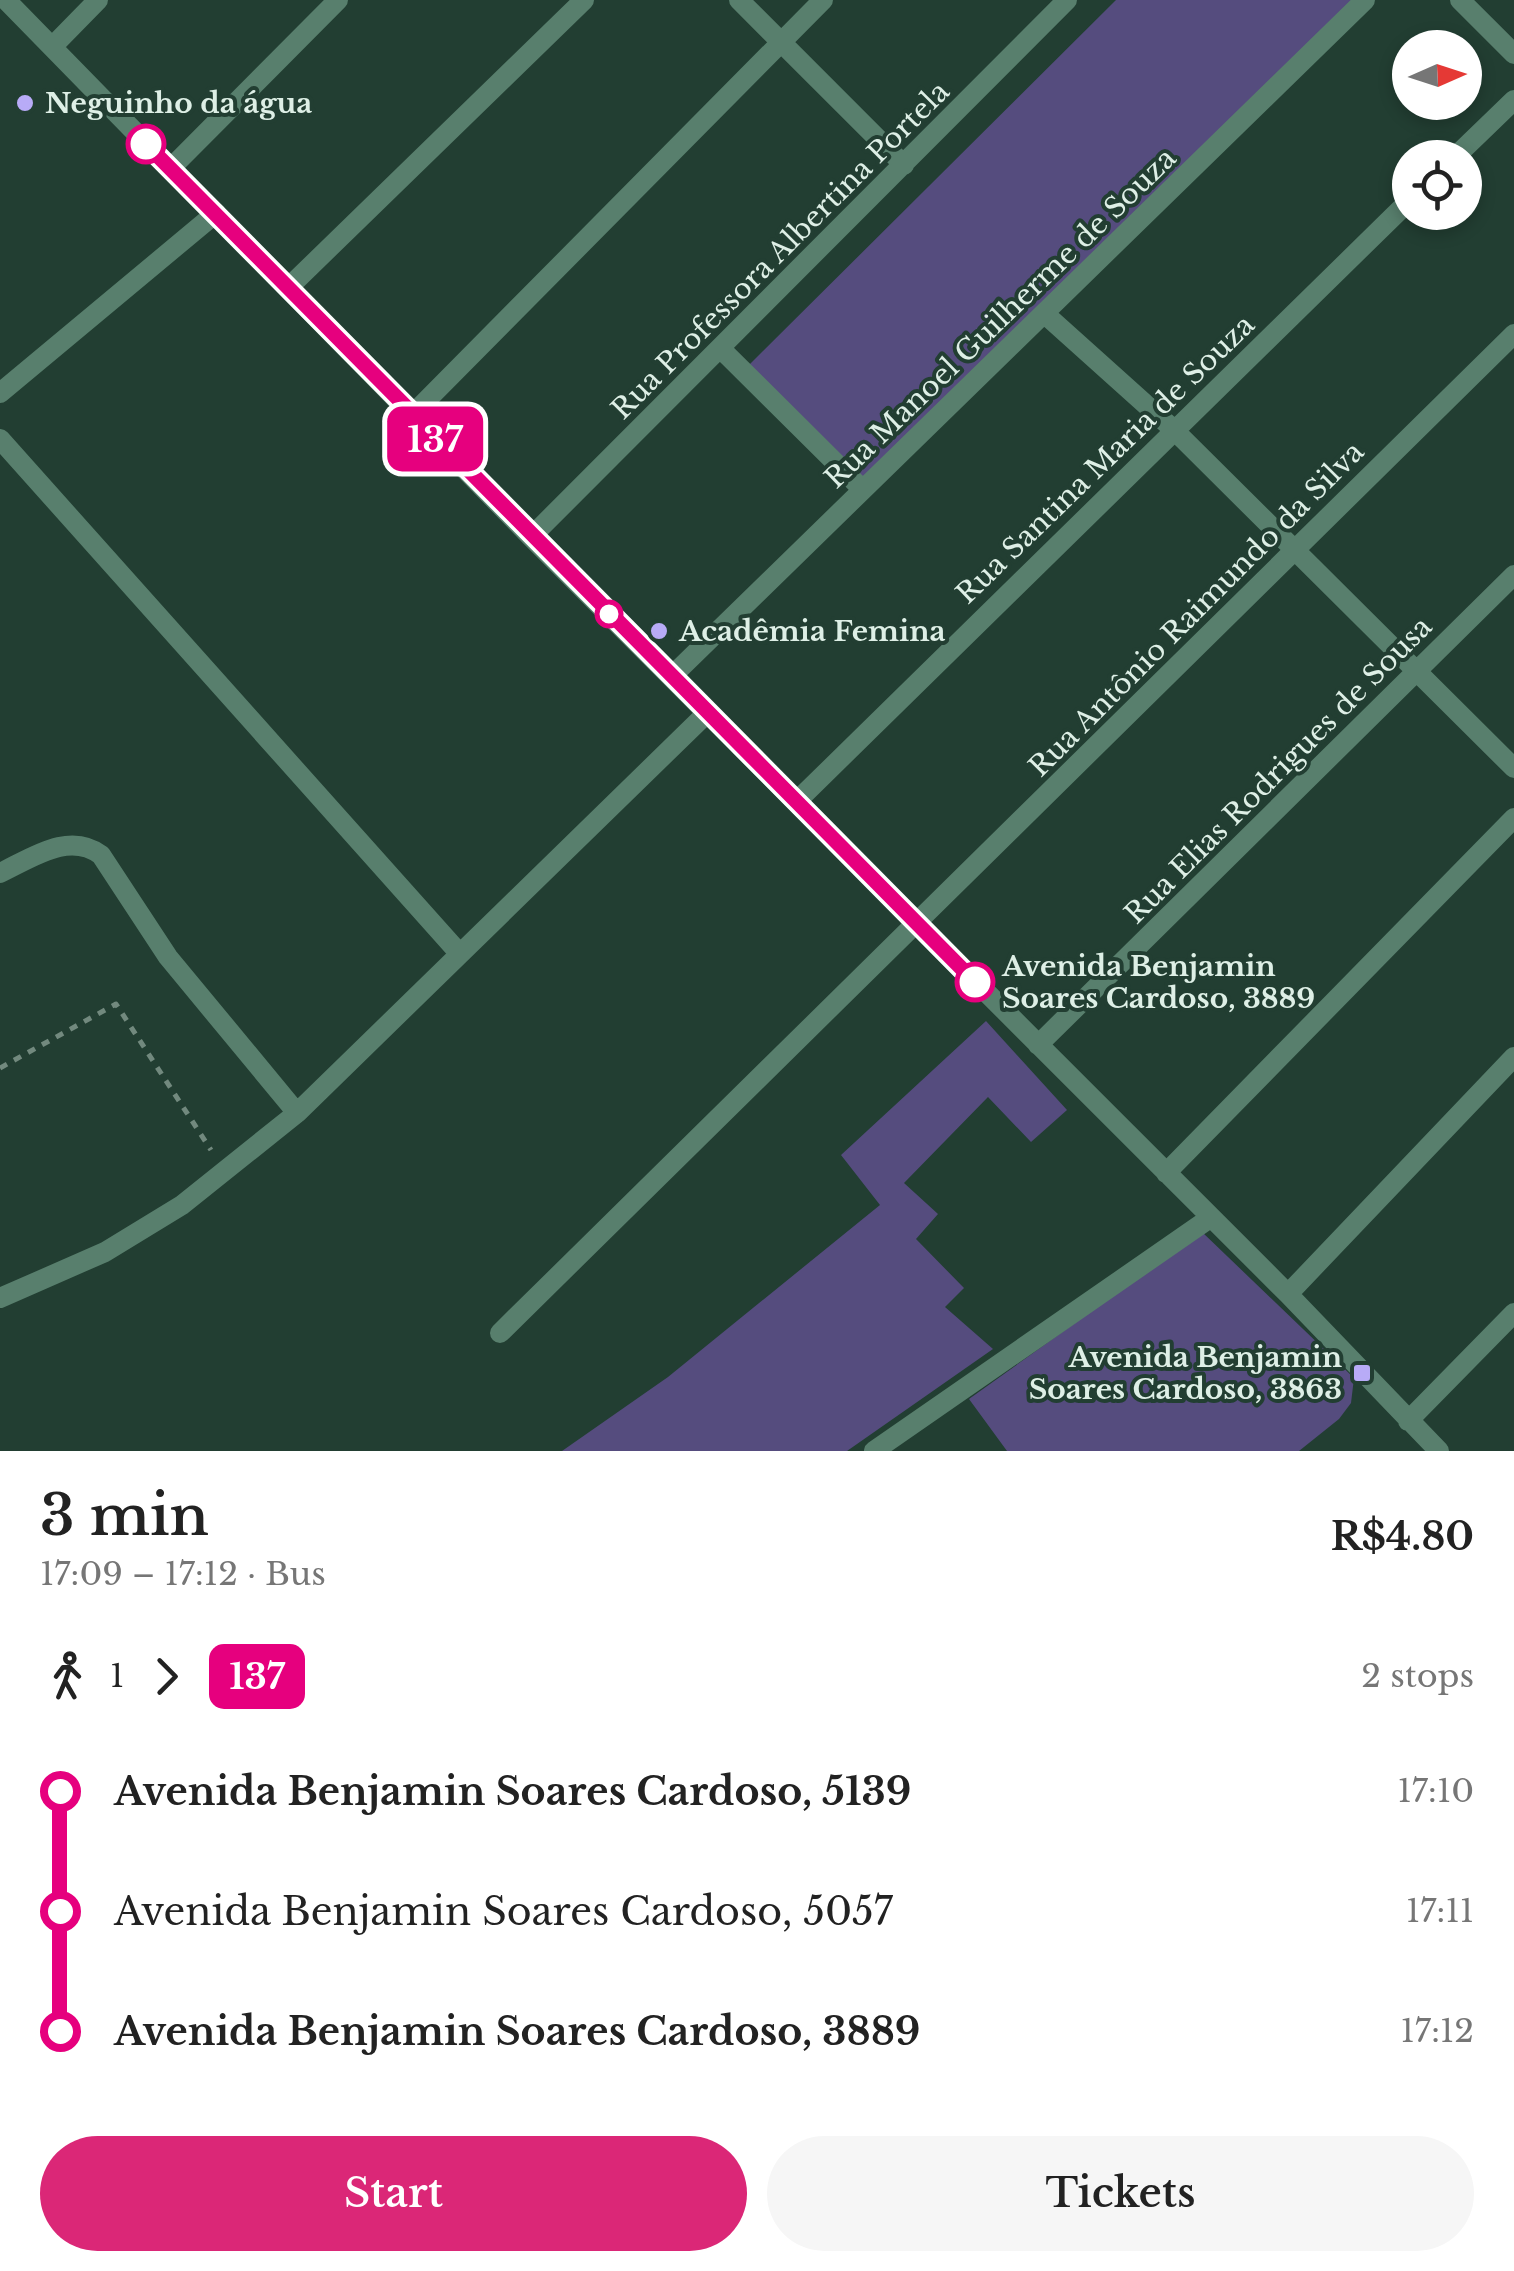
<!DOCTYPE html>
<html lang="en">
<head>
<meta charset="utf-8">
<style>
	:root { --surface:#fff; --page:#f6f6f6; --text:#222; --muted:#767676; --accent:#db2777 }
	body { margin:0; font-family:"Libre Baskerville",serif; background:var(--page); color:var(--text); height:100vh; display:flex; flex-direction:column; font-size:38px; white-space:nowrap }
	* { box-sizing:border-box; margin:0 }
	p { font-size:32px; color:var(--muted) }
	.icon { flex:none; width:55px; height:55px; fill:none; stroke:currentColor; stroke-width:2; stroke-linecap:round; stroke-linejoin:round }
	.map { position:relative; height:1451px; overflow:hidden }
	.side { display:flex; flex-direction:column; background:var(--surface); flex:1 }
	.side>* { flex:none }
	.badge { padding:0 20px; border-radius:15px; font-size:35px; line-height:65px }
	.needle { width:65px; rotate:87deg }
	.tools { position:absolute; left:1392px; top:30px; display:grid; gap:20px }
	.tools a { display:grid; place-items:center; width:90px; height:90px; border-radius:50%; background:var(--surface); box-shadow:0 5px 15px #0003; font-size:50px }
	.map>.badge { position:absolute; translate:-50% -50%; box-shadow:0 0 0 5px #fff }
	.legs { display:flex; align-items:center; gap:15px; height:110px; padding:0 40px; font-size:32px }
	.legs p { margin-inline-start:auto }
	.overview { display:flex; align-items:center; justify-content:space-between; height:170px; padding:0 40px }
	h1 { font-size:55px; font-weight:600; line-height:75px }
	.primary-button { display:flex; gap:20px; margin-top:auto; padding:20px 40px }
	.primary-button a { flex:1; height:115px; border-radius:60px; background:var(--accent); color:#fff; font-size:40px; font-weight:600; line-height:115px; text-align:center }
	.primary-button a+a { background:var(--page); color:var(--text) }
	ul { padding:0 40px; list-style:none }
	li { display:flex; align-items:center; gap:35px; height:120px; font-size:38px }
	li i { display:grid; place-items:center; width:15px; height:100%; margin:0 12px; background:currentColor }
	li i::after { content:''; width:25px; height:25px; margin:-12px; border:8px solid; border-radius:50%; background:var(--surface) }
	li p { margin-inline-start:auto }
	li:first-child i { background:linear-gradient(#0000 50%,currentColor 0) }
	li:last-child i { background:linear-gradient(currentColor 50%,#0000 0) }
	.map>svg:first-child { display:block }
</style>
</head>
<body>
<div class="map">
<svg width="1514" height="1451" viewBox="0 0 1514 1451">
	<rect width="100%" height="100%" fill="#223e32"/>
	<path fill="#554c7e" d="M1116 0H1365L867 495 744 370Z
		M986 1021 1067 1110 1031 1142 988 1097 904 1183 938 1214 916 1239 964 1288 945 1307 993 1349 847 1451H562L668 1377 880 1205 841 1155Z
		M1202 1232 1354 1378 1351 1403 1339 1419 1299 1451H1007L969 1399Z"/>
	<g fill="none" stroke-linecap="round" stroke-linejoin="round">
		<path stroke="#72897e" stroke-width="5" stroke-dasharray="8 8" stroke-linecap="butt" d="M0 1068 116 1004 211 1150"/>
		<path stroke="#587f6d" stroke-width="20" d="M6 0 531 537 1288 1294 1439 1451
			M739 0 904 165
			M1460 0 1514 54
			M52 47 98 0
			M1454 158 1514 100
			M170 169 338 0
			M288 288 584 0
			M1046 315 1173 429 1514 768
			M720 348 862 489
			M0 393 216 213
			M412 415 823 0
			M0 439 460 954
			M531 537 1067 0
			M672 676 1365 0
			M797 801 1410 200
			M0 873C32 858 69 831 101 855L168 957 297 1113
			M1038 1045 1514 575
			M1166 1173 1514 818
			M1288 1294 1514 1057
			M0 1298 105 1252 182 1205 297 1113 707 713
			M500 1333 1514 334
			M1408 1421 1514 1313
			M874 1451 1210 1218"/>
	</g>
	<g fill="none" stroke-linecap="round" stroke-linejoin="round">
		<g stroke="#fff" stroke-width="22">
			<path id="line-1" d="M146 144 975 982"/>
		</g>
		<use href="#line-1" stroke="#e6007e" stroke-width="15"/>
	</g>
	<g fill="#b8abf7" stroke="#223e32" stroke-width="4">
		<circle cx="25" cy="103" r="10"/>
		<circle cx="659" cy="631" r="10"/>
		<rect x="1352" y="1363" width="20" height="20" rx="5"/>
	</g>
	<g fill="#fff" stroke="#e6007e" stroke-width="5">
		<circle cx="146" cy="144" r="18"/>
		<circle cx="609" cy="614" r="12"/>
		<circle cx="975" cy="982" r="18"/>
	</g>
	<g text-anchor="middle" stroke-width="8" stroke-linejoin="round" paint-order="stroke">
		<g font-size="28" font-weight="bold" fill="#deefe6" stroke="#223e32" text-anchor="start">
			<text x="45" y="113">Neguinho da água</text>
			<text x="679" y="641">Acadêmia Femina</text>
			<text x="1342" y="1367" text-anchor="end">Avenida Benjamin<tspan x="1342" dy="32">Soares Cardoso, 3863</tspan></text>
		</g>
		<g font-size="28" fill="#deefe6" stroke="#223e32">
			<text transform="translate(780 250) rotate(-45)" y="10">Rua Professora Albertina Portela</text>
			<text transform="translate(1000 318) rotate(-44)" y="10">Rua Manoel Guilherme de Souza</text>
			<text transform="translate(1105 459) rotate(-44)" y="10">Rua Santina Maria de Souza</text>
			<text transform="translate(1196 609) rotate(-45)" y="10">Rua Antônio Raimundo da Silva</text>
			<text transform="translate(1278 770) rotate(-45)" y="10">Rua Elias Rodrigues de Sousa</text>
		</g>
		<g font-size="28" font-weight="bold" fill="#deefe6" stroke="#223e32" text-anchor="start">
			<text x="1002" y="976">Avenida Benjamin<tspan x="1002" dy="32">Soares Cardoso, 3889</tspan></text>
		</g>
	</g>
</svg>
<div class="tools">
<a><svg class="needle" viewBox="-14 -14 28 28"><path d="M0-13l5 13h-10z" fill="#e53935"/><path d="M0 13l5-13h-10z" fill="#767676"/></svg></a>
<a><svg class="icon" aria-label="locate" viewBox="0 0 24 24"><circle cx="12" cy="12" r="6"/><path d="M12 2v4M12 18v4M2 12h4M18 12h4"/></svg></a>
</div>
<b class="badge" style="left:435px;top:439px;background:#e6007e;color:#fff">137</b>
</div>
<section class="side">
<div class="overview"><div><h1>3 min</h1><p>17:09 – 17:12 · Bus</p></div><b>R$4.80</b></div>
<div class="legs"><svg class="icon" aria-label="walk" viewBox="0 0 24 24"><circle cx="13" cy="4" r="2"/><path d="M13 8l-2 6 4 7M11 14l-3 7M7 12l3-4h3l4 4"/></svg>1<svg class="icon" aria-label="forward" viewBox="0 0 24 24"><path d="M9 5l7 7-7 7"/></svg><b class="badge" style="background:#e6007e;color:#fff">137</b><p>2 stops</p></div>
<ul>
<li><i style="color:#e6007e"></i><b>Avenida Benjamin Soares Cardoso, 5139</b><p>17:10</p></li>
<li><i style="color:#e6007e"></i><span>Avenida Benjamin Soares Cardoso, 5057</span><p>17:11</p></li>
<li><i style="color:#e6007e"></i><b>Avenida Benjamin Soares Cardoso, 3889</b><p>17:12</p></li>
</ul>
<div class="primary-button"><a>Start</a><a>Tickets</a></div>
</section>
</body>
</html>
